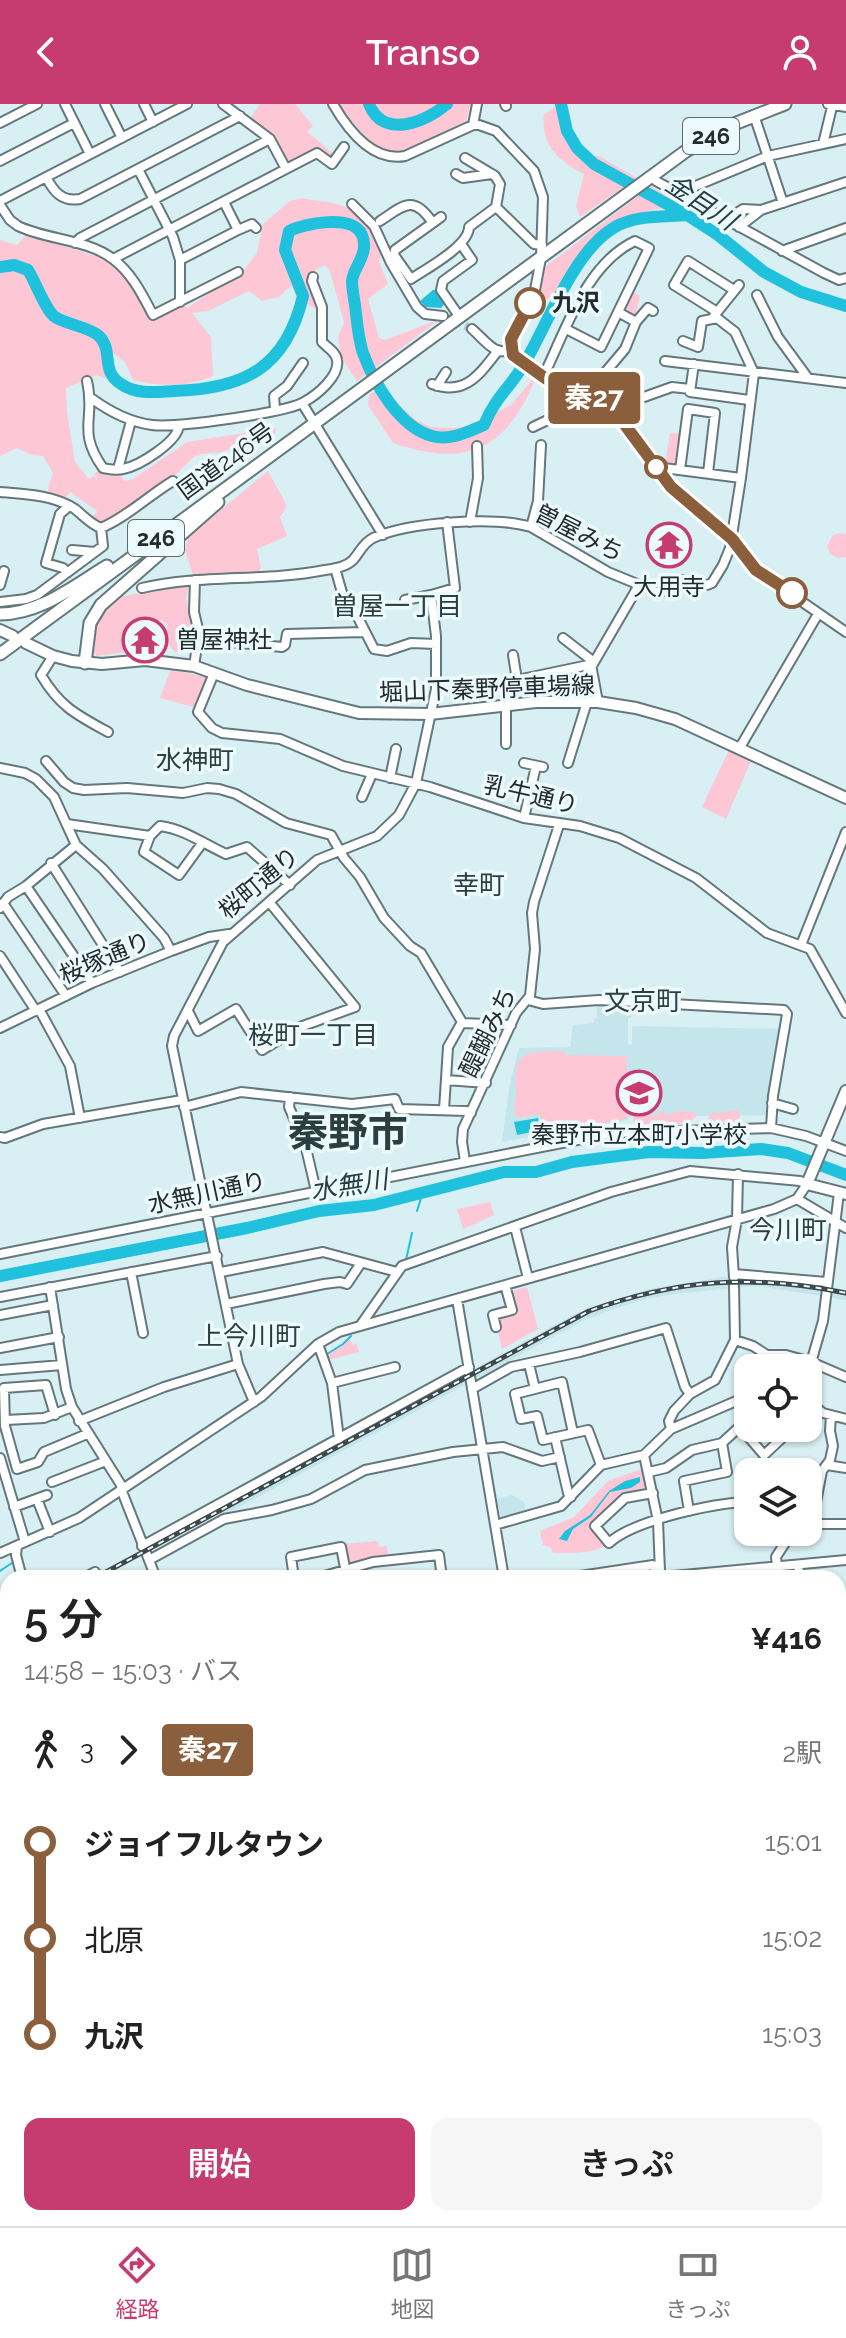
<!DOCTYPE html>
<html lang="ja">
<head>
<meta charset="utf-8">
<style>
	:root { --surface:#fff; --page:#f6f6f6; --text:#222; --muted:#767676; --line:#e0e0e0; --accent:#c63b70 }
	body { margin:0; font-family:Raleway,"Noto Sans JP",sans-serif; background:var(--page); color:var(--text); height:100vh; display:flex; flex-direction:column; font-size:30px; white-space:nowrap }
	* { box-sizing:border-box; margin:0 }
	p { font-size:26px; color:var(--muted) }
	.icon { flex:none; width:44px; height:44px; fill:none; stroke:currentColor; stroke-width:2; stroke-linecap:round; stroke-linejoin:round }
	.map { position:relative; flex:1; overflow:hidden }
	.drawer { position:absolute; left:0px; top:1466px; width:846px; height:656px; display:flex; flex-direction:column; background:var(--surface); border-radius:24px 24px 0 0; box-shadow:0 2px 6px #0004 }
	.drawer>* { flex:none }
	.badge { padding:0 16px; border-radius:6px; font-size:28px; line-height:52px }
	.fabs { position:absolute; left:734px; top:1250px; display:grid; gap:16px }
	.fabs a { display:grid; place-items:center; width:88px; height:88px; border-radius:16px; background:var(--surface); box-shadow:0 2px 6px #0004; font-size:40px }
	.map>.badge { position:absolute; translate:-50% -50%; box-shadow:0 0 0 4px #fff }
	.legs { display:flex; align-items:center; gap:12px; height:88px; padding:0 24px; font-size:26px }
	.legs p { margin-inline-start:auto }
	.summary { display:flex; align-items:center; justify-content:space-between; height:136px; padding:0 24px }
	h1 { font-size:44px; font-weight:600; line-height:60px }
	.primary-button { display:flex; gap:16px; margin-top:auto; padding:16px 24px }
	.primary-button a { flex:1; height:92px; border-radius:16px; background:var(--accent); color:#fff; font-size:32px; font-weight:600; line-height:92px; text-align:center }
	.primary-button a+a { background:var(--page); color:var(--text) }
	ul { padding:0 24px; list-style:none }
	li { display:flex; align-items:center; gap:28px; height:96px; font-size:30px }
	li i { display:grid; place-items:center; width:12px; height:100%; margin:0 10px; background:currentColor }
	li i::after { content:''; width:20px; height:20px; margin:-10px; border:6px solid; border-radius:50%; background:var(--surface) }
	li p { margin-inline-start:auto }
	li:first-child i { background:linear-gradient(#0000 50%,currentColor 0) }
	li:last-child i { background:linear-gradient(currentColor 50%,#0000 0) }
	header { display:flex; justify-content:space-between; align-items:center; height:104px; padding:0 24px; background:var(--accent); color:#fff; font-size:36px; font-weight:600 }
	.menu { display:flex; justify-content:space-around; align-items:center; height:112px; border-top:2px solid var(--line); background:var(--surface); font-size:22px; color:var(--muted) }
	.menu a { display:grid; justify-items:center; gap:4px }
	.menu .selected { color:var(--accent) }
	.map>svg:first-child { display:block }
</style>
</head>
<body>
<header><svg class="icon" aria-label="back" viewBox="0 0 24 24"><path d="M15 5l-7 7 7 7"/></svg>Transo<svg class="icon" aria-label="person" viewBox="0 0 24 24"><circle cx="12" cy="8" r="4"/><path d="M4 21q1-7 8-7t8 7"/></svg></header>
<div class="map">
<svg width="846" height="2122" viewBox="0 0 846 2122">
	<rect width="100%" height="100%" fill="#d8eff4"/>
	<path fill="#c5e5ec" d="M596 898 633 901 631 914H628V941L632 940V922L779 925 768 1011 628 1013V1016L502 1038 510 979 519 944 570 943 573 921 594 919V915L597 914Z
		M724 1173 793 1177 846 1186V1196L758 1182 681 1189 650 1194 614 1205 583 1217 221 1413 216 1406 577 1209 649 1185Z
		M512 1391 524 1398 527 1410 502 1416 496 1395Z"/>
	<path fill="#fdc7d5" d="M260 0H295L313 22 307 28 335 51 332 55 317 46 291 59 287 58 274 33 250 15Z
		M340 0H471L466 17 412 43 397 48 387 47 377 44 344 10Z
		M555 0H564C567 9 570 26 574 32 579 41 587 45 593 52H599L637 74 580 113 576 102 584 70C559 58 540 40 544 10L555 3Z
		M651 82 667 92 677 91 680 94 678 101C670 106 663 103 654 106 633 113 614 117 597 132 577 149 569 185 545 196L539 194 545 163Z
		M302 94C314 97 328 97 340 101 362 107 387 135 379 158L388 180 368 195 379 234 385 236 440 215 357 277 341 253 338 233 344 218 330 167 325 161 314 167 311 180 320 207 307 200 291 182 279 193 262 197 249 187 208 207 192 209 211 233 213 272C187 283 161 283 133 276L125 258 113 249 104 257 108 275 96 271 66 284 67 309 75 358 89 375 94 372 99 376 94 370 100 366 121 371 124 377 133 375 187 338 276 324 275 330 222 348 201 350 194 353 171 375 142 392 119 413 102 423 91 415 97 407 70 388 63 396 49 393 48 384 53 369 43 352 29 350 17 344 0 352V136L17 141 27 130 111 157 133 181 152 215 184 200 187 204 244 166 257 149 263 120 290 97Z
		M631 187 640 192 635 214 622 206Z
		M532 276 534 278C504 348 465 363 393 339L368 301 369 291 380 284 416 316 431 323 448 324 466 323 511 301Z
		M670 329 682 330 678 361 676 363 665 361Z
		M268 367 287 402 280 413 287 432 257 445 261 464 258 470 193 471 185 446 188 433Z
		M841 429 846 431V453L838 454 830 450 827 442 833 431Z
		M189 479 186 494 193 526 187 547 175 548C165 539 168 533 167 521L162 516 137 521 132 525V544L127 548 97 552 91 546 93 518 114 494Z
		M171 565 210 574 197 604 160 594Z
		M729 646 751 657 726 715 702 703Z
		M565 947V951L627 952V1015L545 1029 540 1010 518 1014V1011H515C513 1003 517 994 516 985 512 943 531 948 565 947Z
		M738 1006 740 1013C733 1021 719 1022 708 1017L709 1010Z
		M662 1007 670 1011 676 1007 694 1008 697 1012C687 1023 656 1022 640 1022L633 1017 634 1012 650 1010 654 1012Z
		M490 1098 494 1111 463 1125 457 1105Z
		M527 1183 538 1225 502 1245 495 1215 514 1209 509 1188Z
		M349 1234 353 1241 356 1239 359 1248 328 1256 326 1251 342 1242Z
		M645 1364 649 1385 647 1387 624 1392 591 1421 608 1441C592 1450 571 1449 553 1449L550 1443 543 1441 540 1427 574 1413 608 1377Z
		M378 1437 379 1443 387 1442 388 1453 349 1460 346 1458 343 1440Z
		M0 1551H8V1623L0 1624Z
		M733 2114H783L782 2122H729Z"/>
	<path fill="#20c1dd" d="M433 186H436L445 199 441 204 426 203 420 197Z
		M538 1014 541 1026 517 1031 514 1018Z
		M640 1373V1378L631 1384 610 1388 591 1413 573 1425 567 1437 559 1435 565 1427 590 1411 609 1387 625 1377Z"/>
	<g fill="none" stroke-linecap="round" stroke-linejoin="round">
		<path stroke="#20c1dd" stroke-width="2" d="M417 1107 423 1088
			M406 1156 412 1129
			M327 1250 343 1240 351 1232
			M736 1293 748 1262 766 1252
			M0 1467 15 1457
			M838 1753 846 1749"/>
		<path stroke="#20c1dd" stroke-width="12" d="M369 0C383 36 426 18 447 0
			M561 0 567 27 577 44 594 60 687 111 718 131 764 168 801 188 846 202
			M0 163 14 161 28 166C35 177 46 207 55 213 66 220 91 224 99 232 114 247 100 267 121 280 137 291 156 288 174 287 244 285 286 264 303 192L285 146 289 127C305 119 353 110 362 131 370 150 353 163 352 177 352 185 354 194 355 201 357 217 358 234 363 249 374 279 399 323 432 332 451 337 467 328 484 321 496 292 510 284 524 260 548 220 574 146 615 123 635 111 664 113 687 111
			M0 1172 247 1124 319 1107 374 1101 504 1068H536L572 1058 649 1048 702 1049 761 1045 788 1049 846 1071
			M616 2114 619 2122
			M399 2122 414 2114
			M662 2122 664 2114"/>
		<path stroke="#b4c8cc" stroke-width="8" stroke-dasharray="8 4" stroke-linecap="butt" d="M443 212 472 225"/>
		<g stroke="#64787c" stroke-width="12">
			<path id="minor" d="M65 0 90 50
				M105 0 122 34
				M144 0 153 18
				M333 0C348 26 372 58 405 52L473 21H479L496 27 534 67 543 93 541 154 535 186 511 235 513 251 570 292 600 295 608 298 671 383 732 435 756 466 846 528
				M505 0 506 2
				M828 0 846 3
				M754 11 783 99
				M0 19 37 0
				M473 21 477 0
				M823 40 832 3
				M0 57 74 19
				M138 65 173 133 180 156V198
				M286 65 317 49 332 60 344 43
				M456 70 463 74 492 70
				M46 73C54 88 62 98 80 95L240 12
				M656 77 824 169 839 176 846 174
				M681 91 686 86 768 52 846 35
				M0 97 187 0
				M352 100 374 122 391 159 417 203 425 210 443 212
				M0 101 10 116 18 122C47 136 87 135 113 155 132 169 143 192 153 211L238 168
				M496 103 534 140 542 141
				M441 113 395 146 394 151 411 175C426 165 469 142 469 123L496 103 500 80 495 72 465 54
				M726 116 743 105 761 106
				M380 117C403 102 413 90 432 118
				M739 123 761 106 846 78
				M238 126 252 120 256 124
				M75 139 80 134 270 35
				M782 147 846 124
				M113 155 286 65 270 35 223 0
				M180 156 238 126 224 98
				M757 191 778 233 808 274
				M459 212 441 186 443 177 472 156 461 140
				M714 212 739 181
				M717 214 714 206 674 181 688 157 734 186
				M636 218 648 204 653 207
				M472 225C485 236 494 252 511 246
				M665 257 846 279
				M694 260 690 288 749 296
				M543 273C566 226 586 160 635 137L649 144 601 243 566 225
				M87 277C96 315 76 326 103 364 109 365 116 367 123 365 139 362 178 338 179 321
				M432 280C465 292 479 271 497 248
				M437 282 446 268
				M565 289 603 271 625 245 636 218 618 208
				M644 293 672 283 690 285
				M91 294C110 308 129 318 152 321 176 324 285 309 304 298 317 291 340 272 337 256 336 248 328 244 322 238V203L312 177 313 173
				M302 299 383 431
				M275 305 274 292 287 282 303 259
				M533 323 583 299 584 294
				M656 363 741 374
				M118 365 131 317
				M680 366 688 305 715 309 708 369
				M0 388C24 390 54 391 75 405 84 412 90 420 101 424L103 442 37 491 26 495 0 498
				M470 418 478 374 477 342
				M531 423 538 397 541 341
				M101 424C127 413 148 392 173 377
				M72 446 95 448
				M335 464 343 492H347L374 545 387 547 411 539 436 540
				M67 469 63 464 46 459 60 410 68 403
				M0 481 4 467
				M142 484C202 470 264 478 325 466 334 465 346 463 353 456 360 448 363 439 373 434 409 418 494 412 531 423L608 468 659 489 683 476 707 481 712 479 723 461 730 444 741 374 754 269 735 228 717 214 702 217 698 243 683 237
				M405 496 431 491
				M563 534 590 555 598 598
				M199 535 282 543 285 541 287 530 364 528
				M513 551 517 576 593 560
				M53 552 41 571C60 603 77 611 108 628
				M593 560 639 481
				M194 562 199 529 194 508 195 476
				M214 569 198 608 212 624 222 629 280 635 343 662 430 683 524 714 580 722 619 734 696 774 767 829 810 845 846 909
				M506 640V600
				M739 645 818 510
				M46 657 64 678 73 684 84 686 127 684 183 689 207 684 219 685 236 690 286 719 331 731 344 754 360 773 384 814 410 842 421 849 462 918 448 943 444 1006
				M524 659 543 663
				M568 659 587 598
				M0 664 25 669 36 675 54 693 76 741 103 765 164 834 171 847
				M390 674 396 645
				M362 693 372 670
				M524 714 536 662
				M67 720 150 732
				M203 738 179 771 144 748 150 732 160 722C184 725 204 740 226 750L247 743 290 781
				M51 759 120 868
				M26 782 92 879
				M3 799 66 892
				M0 804 8 793 26 782 76 741
				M801 841 846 728
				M0 852 36 907
				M528 896 543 900 599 896 784 906 787 910 773 992 771 1024
				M39 905 70 962 80 1014
				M188 907 198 927 236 905 262 946 300 923 355 903 270 799
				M462 919 511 921
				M0 924 92 879 171 847 209 833 229 830
				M446 976 486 979
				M290 993 289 1003 305 1040 316 1087
				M772 999 793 1005
				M184 1003 241 988 352 1000 395 995 399 1005 467 1007 471 1009
				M0 1033 5 1034 43 1020 182 996
				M465 1057 462 1038 463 1025 516 909 530 892 535 845 532 809 534 798 559 721
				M797 1095 846 1124
				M515 1123 528 1174
				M0 1150 613 1029 771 1024 806 1032 846 1047
				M131 1168 143 1229
				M221 1168 323 1148 397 1168
				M734 1170 826 1178
				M734 1173 732 1143 737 1115 738 1070
				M50 1183 66 1285 72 1303 123 1384
				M0 1193 217 1152
				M457 1195 504 1474
				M226 1200 324 1180 340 1178 347 1180 361 1159
				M0 1211 53 1201
				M496 1223 493 1211 512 1206 505 1181
				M735 1236 753 1242 767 1251H786L811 1258 846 1273
				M318 1240 332 1279 339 1335
				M0 1244 59 1233
				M529 1260 535 1285
				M0 1266 62 1261
				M808 1269 823 1217 839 1089
				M332 1279 395 1263
				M472 1285 511 1263 580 1248 666 1224 685 1283 690 1290
				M808 1297 823 1309 846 1315
				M254 1298 238 1260 172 942 174 932 223 838 317 756 377 732 399 711 416 679 436 585V532L431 491 455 484 447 418
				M55 1311 46 1281 4 1284 5 1322 17 1365 38 1358 44 1348 87 1330
				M6 1316 44 1314 72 1303
				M79 1317 164 1283 238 1260
				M740 1323 764 1351 781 1335
				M671 1325 669 1317 674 1307 690 1290 715 1276 735 1236 734 1182
				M573 1329 562 1278 515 1290 521 1315 537 1312 543 1336 588 1326 601 1361
				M555 1333 568 1389 571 1393
				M644 1351 658 1417 660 1468
				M0 1354 25 1438
				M827 1361 846 1364
				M649 1368 666 1364 692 1346 722 1339 748 1315
				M52 1378 106 1357
				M121 1385 156 1474
				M653 1389 625 1394 595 1422 609 1439C634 1416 714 1399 748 1398
				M37 1395 50 1428
				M14 1403 47 1391
				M689 1407 684 1377 727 1368 722 1339
				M812 1419 822 1367 830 1356 833 1342 830 1327 831 1311
				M811 1420H846
				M495 1421 561 1402 601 1361 644 1351 671 1325 748 1292
				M755 1432H775L783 1439
				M17 1442 16 1451 22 1474
				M142 1442 469 1263
				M0 1449 79 1414 261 1293 318 1240 339 1228 774 1105 797 1095 807 1080 800 1077 690 1067 611 1088 402 1162 360 1222
				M149 1456 224 1415 272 1406 311 1395 365 1366 453 1348 503 1343 542 1357 560 1353
				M798 1461 800 1474
				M777 1462 776 1453 792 1428
				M84 1474 95 1468
				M294 1474 291 1453 341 1443 347 1474
				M317 1474 373 1458 439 1451 442 1474
				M567 1474 653 1461 662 1473 846 1456
				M0 1522 8 1517
				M838 1534 846 1532
				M838 1612 846 1609
				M838 1643 840 1659
				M0 1758 8 1753
				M839 1832 846 1821
				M0 1874 8 1876
				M838 1894 846 1906
				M838 1936 846 1921
				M838 1946H846
				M838 1996 846 2005
				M838 2022 846 2039
				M0 2029 8 2027
				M838 2050 846 2045
				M838 2096 846 2090
				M273 2114 276 2122
				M308 2114 311 2122
				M363 2114 364 2121
				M429 2114 431 2122
				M56 2119 71 2114
				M817 2121V2122
				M677 2122 680 2114
				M725 2122 727 2114"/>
		</g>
		<g stroke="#64787c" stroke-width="14">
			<path id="major" d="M0 526 13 532
				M26 539 53 552 72 557 102 560 145 556 194 562 247 581 359 609 430 610 536 598H598L636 604 675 615 846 694
				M846 987 807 1080 846 1090"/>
		</g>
		<g stroke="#64787c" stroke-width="15">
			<path id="highway" d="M0 510C40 510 74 482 107 462
				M0 550 686 47 729 22 785 0
				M85 559 90 519 101 501 218 398"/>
		</g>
		<use href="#minor" stroke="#fff" stroke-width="8"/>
		<use href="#major" stroke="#fff" stroke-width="10"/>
		<use href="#highway" stroke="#fff" stroke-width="11"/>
		<g stroke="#3e494b" stroke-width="5">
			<path id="rail" d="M95 1474 589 1207C677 1175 754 1170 846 1189
				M0 1526 8 1522"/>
		</g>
		<use href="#rail" stroke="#edfafd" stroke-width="2" stroke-dasharray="6" stroke-linecap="butt"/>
	</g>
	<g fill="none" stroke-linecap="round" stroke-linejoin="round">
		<g stroke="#fff" stroke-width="18">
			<path id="line-1" d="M530 199 511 235 513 251 570 292 608 298 671 383 732 435 756 466 792 489"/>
		</g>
		<use href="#line-1" stroke="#8b5e3c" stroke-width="12"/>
	</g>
	<defs>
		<g id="temple-ring" transform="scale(2.3)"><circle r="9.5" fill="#edfafd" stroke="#c63b70" stroke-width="1.5"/><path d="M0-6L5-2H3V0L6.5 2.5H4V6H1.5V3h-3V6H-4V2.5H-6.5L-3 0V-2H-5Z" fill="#c63b70"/></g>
		<g id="school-ring" transform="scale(2.3)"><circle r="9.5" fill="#edfafd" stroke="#c63b70" stroke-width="1.5"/><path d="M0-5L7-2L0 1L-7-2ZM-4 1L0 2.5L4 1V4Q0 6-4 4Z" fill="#c63b70"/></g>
	</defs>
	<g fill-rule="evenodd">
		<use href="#temple-ring" x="669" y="441"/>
		<use href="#temple-ring" x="145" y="536"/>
		<use href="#school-ring" x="639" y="989"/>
	</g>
	<g fill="#fff" stroke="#8b5e3c" stroke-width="4">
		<circle cx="530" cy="199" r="14"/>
		<circle cx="656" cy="363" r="10"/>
		<circle cx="792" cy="489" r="14"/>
	</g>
	<g text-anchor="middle" stroke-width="7" stroke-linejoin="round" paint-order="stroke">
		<g fill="#edfafd" stroke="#60696b" stroke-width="2">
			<rect x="683" y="14" width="56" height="36" rx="6"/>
			<rect x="128" y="416" width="56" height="36" rx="6"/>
		</g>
		<g font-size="22" font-weight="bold" fill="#232b2d">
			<text x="711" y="40">246</text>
			<text x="156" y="442">246</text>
		</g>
		<g font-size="24" font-weight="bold" fill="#232b2d" stroke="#edfafd" text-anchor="start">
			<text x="552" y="207">九沢</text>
		</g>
		<g font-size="24" fill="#232b2d" stroke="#edfafd">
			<text transform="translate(226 357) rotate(-36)" y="8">国道246号</text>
			<text transform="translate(579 429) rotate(27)" y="8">曽屋みち</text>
			<text transform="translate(487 585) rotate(-2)" y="8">堀山下秦野停車場線</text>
			<text transform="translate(531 691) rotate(13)" y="8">乳牛通り</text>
			<text transform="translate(259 779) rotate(-40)" y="8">桜町通り</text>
			<text transform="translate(105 854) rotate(-23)" y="8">桜塚通り</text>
			<text transform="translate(488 928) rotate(-64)" y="8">醍醐みち</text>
			<text transform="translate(207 1089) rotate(-12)" y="8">水無川通り</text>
		</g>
		<g font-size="24" fill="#232b2d" stroke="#edfafd">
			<text x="669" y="491">大用寺</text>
			<text x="176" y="544" text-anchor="start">曽屋神社</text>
			<text x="639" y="1039">秦野市立本町小学校</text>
		</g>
		<g font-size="26" font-style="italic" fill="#253d43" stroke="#edfafd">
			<text transform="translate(701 98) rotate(33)" y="9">金目川</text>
			<text transform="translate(349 1081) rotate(-9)" y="9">水無川</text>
		</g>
		<g font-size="26" fill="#2b3e42" stroke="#edfafd">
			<text x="397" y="511">曽屋一丁目</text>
			<text x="195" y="665">水神町</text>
			<text x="479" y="790">幸町</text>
			<text x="643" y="906">文京町</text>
			<text x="313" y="940">桜町一丁目</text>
			<text x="788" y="1135">今川町</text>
			<text x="249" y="1241">上今川町</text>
		</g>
		<g font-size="40" font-weight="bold" fill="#2b3e42" stroke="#edfafd">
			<text x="348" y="1042">秦野市</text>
		</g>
	</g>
</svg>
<div class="fabs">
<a><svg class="icon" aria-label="locate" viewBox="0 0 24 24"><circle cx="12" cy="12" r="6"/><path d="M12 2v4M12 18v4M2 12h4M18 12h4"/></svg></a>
<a><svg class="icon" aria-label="layers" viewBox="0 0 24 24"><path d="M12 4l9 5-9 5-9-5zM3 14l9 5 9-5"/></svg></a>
</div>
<b class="badge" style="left:594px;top:294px;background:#8b5e3c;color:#fff">秦27</b>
<section class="drawer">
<div class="summary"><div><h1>5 分</h1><p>14:58 – 15:03 · バス</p></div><b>¥416</b></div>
<div class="legs"><svg class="icon" aria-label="walk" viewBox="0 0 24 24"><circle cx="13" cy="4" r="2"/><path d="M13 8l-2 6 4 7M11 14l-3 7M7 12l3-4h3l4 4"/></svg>3<svg class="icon" aria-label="forward" viewBox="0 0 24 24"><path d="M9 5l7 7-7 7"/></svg><b class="badge" style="background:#8b5e3c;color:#fff">秦27</b><p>2駅</p></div>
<ul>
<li><i style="color:#8b5e3c"></i><b>ジョイフルタウン</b><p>15:01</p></li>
<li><i style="color:#8b5e3c"></i><span>北原</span><p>15:02</p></li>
<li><i style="color:#8b5e3c"></i><b>九沢</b><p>15:03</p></li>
</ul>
<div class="primary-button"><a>開始</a><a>きっぷ</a></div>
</section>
</div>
<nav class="menu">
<a class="selected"><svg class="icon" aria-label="directions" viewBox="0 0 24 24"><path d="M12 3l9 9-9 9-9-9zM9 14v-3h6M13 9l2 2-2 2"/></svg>経路</a>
<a><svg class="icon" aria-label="map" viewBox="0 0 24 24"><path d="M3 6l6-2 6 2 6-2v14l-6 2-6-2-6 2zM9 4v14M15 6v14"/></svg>地図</a>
<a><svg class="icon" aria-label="tickets" viewBox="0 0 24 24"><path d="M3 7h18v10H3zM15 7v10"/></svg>きっぷ</a>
</nav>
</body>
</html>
